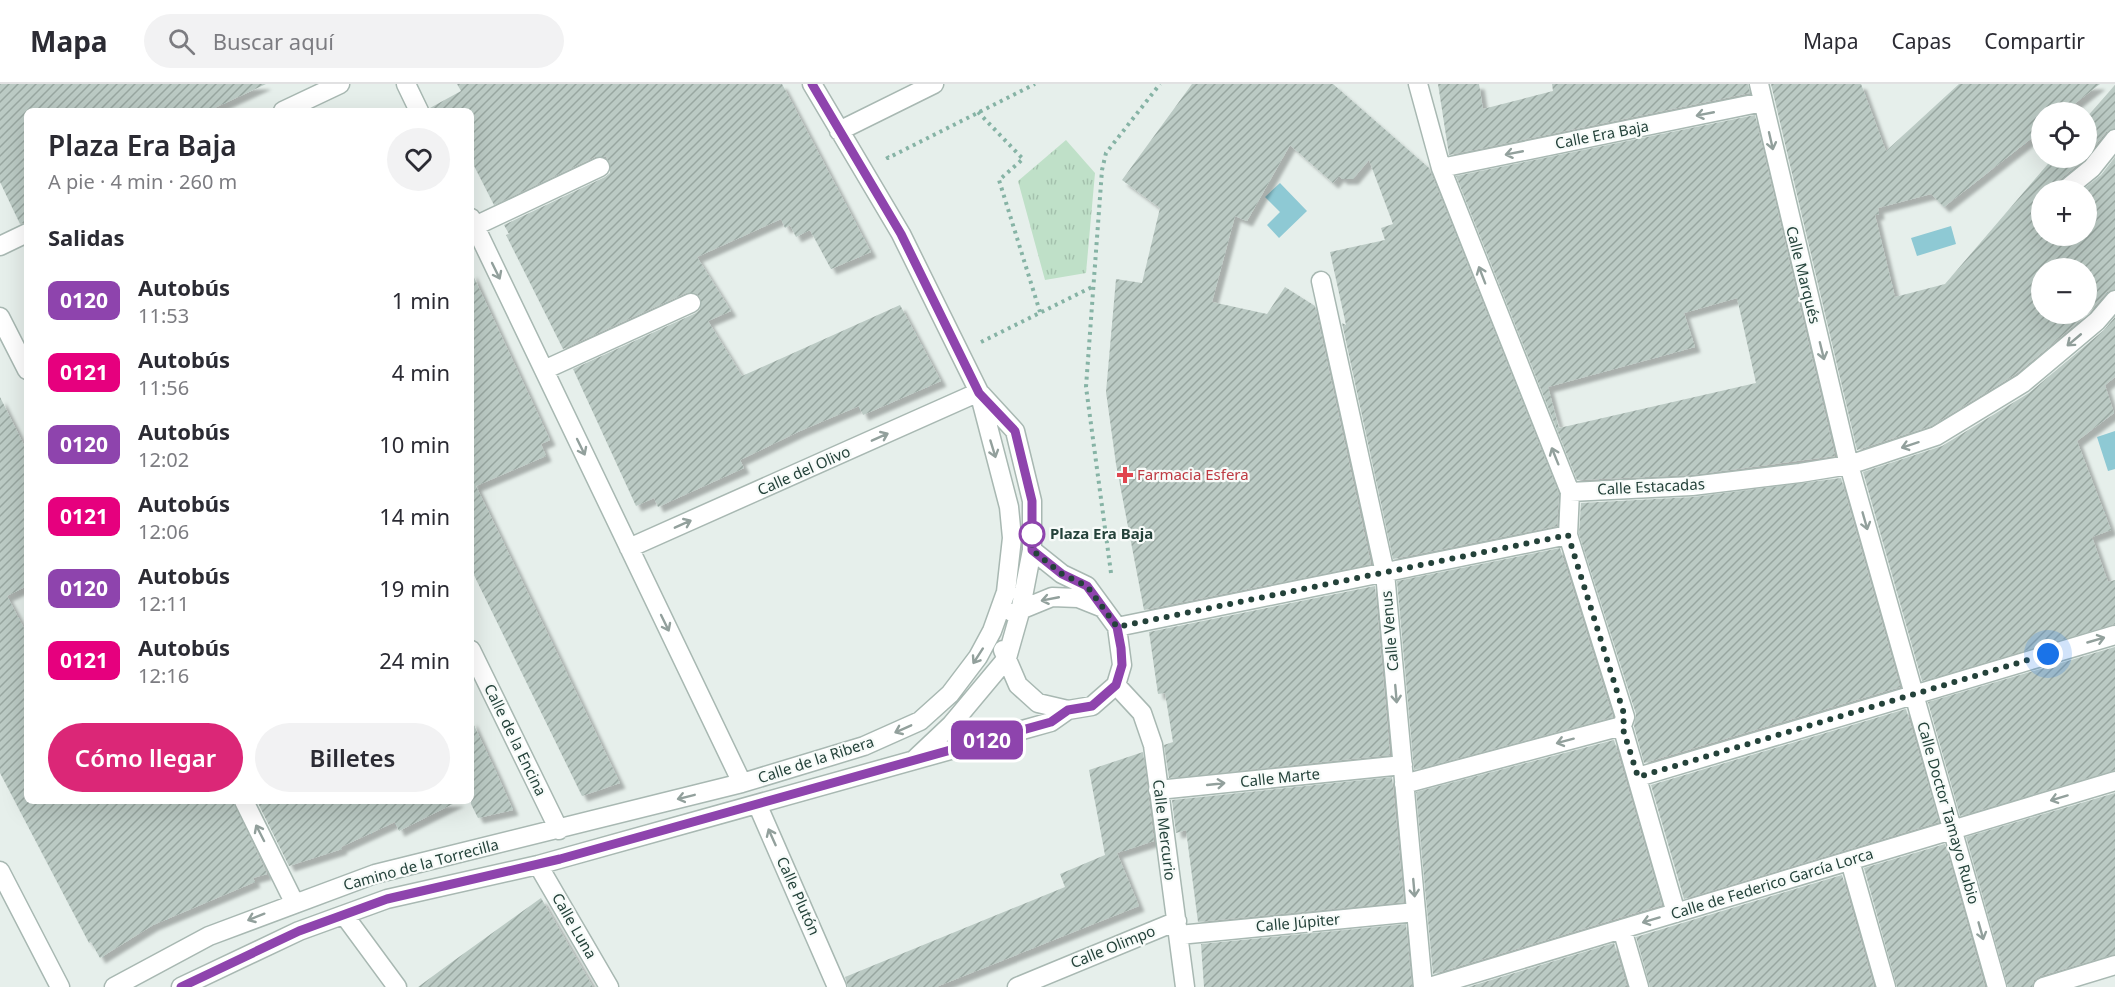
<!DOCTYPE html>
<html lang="es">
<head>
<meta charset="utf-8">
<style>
	:root { --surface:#fff; --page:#f2f2f3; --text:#2b2b33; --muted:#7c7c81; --line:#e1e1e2; --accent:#db2777 }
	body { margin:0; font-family:"Noto Sans",sans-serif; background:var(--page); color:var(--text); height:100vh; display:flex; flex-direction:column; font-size:22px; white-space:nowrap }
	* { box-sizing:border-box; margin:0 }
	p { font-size:20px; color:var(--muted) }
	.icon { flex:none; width:33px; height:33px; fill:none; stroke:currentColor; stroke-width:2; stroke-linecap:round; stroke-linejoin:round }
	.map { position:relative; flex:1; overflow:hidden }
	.panel { position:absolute; left:24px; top:24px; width:450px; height:696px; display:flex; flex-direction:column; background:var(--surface); border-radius:9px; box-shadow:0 6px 24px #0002 }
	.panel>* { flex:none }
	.badge { padding:0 12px; border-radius:9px; font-size:21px; line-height:39px }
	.tools { position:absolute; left:2031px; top:18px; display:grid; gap:12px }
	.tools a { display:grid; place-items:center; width:66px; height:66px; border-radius:50%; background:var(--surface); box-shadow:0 6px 24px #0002; font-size:30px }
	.you { position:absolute; width:30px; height:30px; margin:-15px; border:4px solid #fff; border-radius:50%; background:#1a73e8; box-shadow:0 0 0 9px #1a73e833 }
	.map>.badge { position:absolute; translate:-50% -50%; box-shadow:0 0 0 3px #fff }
	h2 { padding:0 24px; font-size:22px; line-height:54px }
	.round { display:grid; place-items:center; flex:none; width:63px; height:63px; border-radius:32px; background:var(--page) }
	.overview { display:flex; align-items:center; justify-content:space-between; height:102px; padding:0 24px }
	h1 { font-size:28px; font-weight:600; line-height:45px }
	.button { display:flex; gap:12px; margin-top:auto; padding:12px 24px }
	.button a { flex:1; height:69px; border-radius:36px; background:var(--accent); color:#fff; font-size:24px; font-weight:600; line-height:69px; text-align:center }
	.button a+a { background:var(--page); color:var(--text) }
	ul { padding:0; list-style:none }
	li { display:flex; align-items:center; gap:18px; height:72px; padding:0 24px }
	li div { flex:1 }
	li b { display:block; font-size:22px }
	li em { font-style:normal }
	li .badge { min-width:66px; font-weight:700; text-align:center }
	header { display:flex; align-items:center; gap:36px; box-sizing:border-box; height:84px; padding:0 30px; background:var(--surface); border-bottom:2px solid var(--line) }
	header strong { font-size:28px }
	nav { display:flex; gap:33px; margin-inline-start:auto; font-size:21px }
	.search { width:420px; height:54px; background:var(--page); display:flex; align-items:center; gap:15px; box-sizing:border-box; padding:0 21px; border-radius:33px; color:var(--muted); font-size:22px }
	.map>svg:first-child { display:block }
</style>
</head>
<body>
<header>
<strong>Mapa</strong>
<div class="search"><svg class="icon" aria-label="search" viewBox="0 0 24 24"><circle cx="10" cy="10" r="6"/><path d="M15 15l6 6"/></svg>Buscar aquí</div>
<nav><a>Mapa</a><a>Capas</a><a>Compartir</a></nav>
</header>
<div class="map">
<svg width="2115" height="903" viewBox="0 0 2115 903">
	<defs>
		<pattern id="park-tufts" width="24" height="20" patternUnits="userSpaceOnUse" patternTransform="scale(1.5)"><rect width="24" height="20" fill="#bfe0c8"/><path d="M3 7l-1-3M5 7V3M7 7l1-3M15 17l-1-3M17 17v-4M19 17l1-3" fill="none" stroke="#a4c1ad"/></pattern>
		<pattern id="building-hatch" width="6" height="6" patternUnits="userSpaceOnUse" patternTransform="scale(1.5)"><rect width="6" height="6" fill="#bbcac4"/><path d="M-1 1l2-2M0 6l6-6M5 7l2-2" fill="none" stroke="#98a6a0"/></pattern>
		<filter id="shadow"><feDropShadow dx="5.5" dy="5.5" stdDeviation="1.5" flood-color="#0004"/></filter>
	</defs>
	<rect width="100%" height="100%" fill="#e6efeb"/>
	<path fill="url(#park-tufts)" d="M1066 56 1095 89 1086 189 1045 196 1018 97Z"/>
	<path fill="#8ec9d4" d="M1280 99 1307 127 1279 154 1267 141 1280 128 1265 113Z
		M1951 142 1956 160 1917 172 1911 154Z
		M2115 347V385L2108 387 2097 353Z"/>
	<path fill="url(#building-hatch)" fill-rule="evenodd" filter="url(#shadow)" d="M0 0H266L208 27H27V138L20 140 0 98Z
		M457 0H782L871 168 831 185 810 146 796 153 790 141 785 144 781 135 697 173 731 227 708 237 742 292 900 221 941 297 863 331 859 322 800 347 740 376 744 384 658 423 654 414 636 422 573 285 696 229 700 225 701 215 697 210 686 209 563 265 506 151 509 150 504 141 605 93 610 89V79L606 73H595L494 121 471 76V27H430V24L461 7Z
		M1192 0H1333L1429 84 1559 410 1557 442 1393 475 1342 239 1346 241 1330 168 1385 156 1381 144 1393 140 1369 76 1353 95H1342L1339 92 1333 99 1290 61 1247 137 1235 132 1212 218 1267 230 1285 203 1315 222 1371 480 1144 526 1116 380 1106 308 1116 195 1142 199 1160 124 1122 96Z
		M1438 0H1479L1483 25 1553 7 1552 0H1748L1750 9 1449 71Z
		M1771 0H1861L1886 67 1959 0H2100L2064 28H2042V46L1944 123 1931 110 1878 124 1879 130 1875 131 1895 213 1945 200 2053 74H2086L2058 97 2054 106H2042V152H2086V106H2082L2101 91 2115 73V205L2107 208 2089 229 2016 290 1931 342 1857 366ZM2042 184H2086V230H2042Z
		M2115 1V44L2106 48 2086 73V34Z
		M1755 31 1835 372 1691 391 1577 396 1456 92ZM1737 214 1756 299 1559 344 1548 303 1695 263 1684 229Z
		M471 187 550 356 541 360 546 372 476 402 620 699 582 712 471 485Z
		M2115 233V293L2105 301 2114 329 2077 357 2111 446 2092 453 2108 498 2115 496V540L1922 597 1863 388 1942 362 2029 309 2104 246Z
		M0 313 27 367V502L7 512 27 550V717H233L267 790 253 794 255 798 153 841 100 874 91 858 89 859 0 689Z
		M1841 394 1900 603 1644 679 1634 642 1636 630 1579 450 1581 419 1693 413Z
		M1560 464 1613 633 1414 686 1397 497Z
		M1375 502 1390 671 1169 694 1164 661 1173 658 1165 609 1158 610 1149 548Z
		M2115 563V686L1960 732 1928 618Z
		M1906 625 1939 738 1684 815 1651 701Z
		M471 635 498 692 513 726 478 734 471 720Z
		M1614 656 1662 821 1433 890 1416 708Z
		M1143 668 1154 757 1117 769 1139 822 936 903H848L845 893 1065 803 1060 790 1105 771 1089 686Z
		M1392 693 1404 818 1198 838 1186 746 1176 749 1172 716Z
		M2115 709V870L2040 892 2034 896 2032 903H2008L1966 753Z
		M257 717H459L399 747 395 738 341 763 342 765 289 782Z
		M1945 760 1985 903H1897L1864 784Z
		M1842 791 1874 903H1650L1636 853Z
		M541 814 593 903H418L452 878Z
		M1406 840 1412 903H1204L1201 860Z
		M1614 859 1627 903H1468Z"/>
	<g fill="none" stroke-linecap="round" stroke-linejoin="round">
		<g stroke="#a8b8b2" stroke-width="21">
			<path id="minor" d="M406 0 419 27
				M1418 0 1441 84 1570 408 1692 402 1800 389 1849 381 1936 352 2023 299 2097 237 2115 216
				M1759 0 1849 381 1997 903
				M283 27 340 0
				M839 47 934 0
				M1441 84 1763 18
				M2065 106 2092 84 2115 55
				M471 134 742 699
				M475 142 600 83
				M0 162 27 149
				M1321 197 1385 489 1423 903
				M0 233 27 286
				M544 286 691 219
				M1570 408 1568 451 1625 633 1622 642 1676 829
				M629 464 979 308
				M1013 529 1052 513 1078 514 1103 524
				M1117 543 1568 451
				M471 566 559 746
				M1003 566 1018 601 1038 619 1068 626 1092 622 1116 601 1122 581 1117 543 1087 502 1062 490 1032 466
				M1116 601 1142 629 1153 661 1185 903
				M915 675 951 641 1007 574 1020 528 1032 466V417L1015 347 981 310
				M1638 693 2115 551
				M1404 700 1622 642
				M1158 706 1403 681
				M244 717 294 818
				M758 722 837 903
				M1850 777 1886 903
				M538 781 609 903
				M0 787 60 903
				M344 831 397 903
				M1622 845 1639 903
				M1179 851 1416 828
				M114 903 209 852 375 790 742 699 864 662 920 637 950 610 978 573 992 547 1006 508 1012 454 1009 423 979 308 901 150 812 0
				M181 903 299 847 387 815 538 781 1051 638 1068 626
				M1017 903 1177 837
				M1429 903 2115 697
				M2043 903 2115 881"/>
		</g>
		<path stroke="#86b3a5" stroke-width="4" stroke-dasharray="3 4.5" stroke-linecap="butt" d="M978 28 1023 75 999 96 1040 228
			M887 72 888 74 1035 0
			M981 258 1092 203
			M1111 489 1086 303 1102 86 1106 69 1160 0"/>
		<use href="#minor" stroke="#fff" stroke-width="18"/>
	</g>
	<defs><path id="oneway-shaft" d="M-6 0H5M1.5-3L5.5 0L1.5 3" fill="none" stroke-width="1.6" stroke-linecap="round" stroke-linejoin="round" transform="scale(1.5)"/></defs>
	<g stroke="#92a09c">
		<use href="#oneway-shaft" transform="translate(1705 30) rotate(169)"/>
		<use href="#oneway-shaft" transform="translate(1771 57) rotate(77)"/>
		<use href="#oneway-shaft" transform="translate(1514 69) rotate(169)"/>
		<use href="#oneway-shaft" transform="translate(496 187) rotate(64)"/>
		<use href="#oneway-shaft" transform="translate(1482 191) rotate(-111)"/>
		<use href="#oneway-shaft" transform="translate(2074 256) rotate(140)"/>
		<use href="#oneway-shaft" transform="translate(1822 267) rotate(76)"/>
		<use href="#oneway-shaft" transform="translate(880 353) rotate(-24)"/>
		<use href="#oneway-shaft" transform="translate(1910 361) rotate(162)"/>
		<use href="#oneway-shaft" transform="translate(581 363) rotate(64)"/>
		<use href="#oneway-shaft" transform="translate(993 365) rotate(73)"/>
		<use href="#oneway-shaft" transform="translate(1555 372) rotate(-112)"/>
		<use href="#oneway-shaft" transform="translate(1865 437) rotate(74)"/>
		<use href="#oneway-shaft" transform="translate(683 440) rotate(-24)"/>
		<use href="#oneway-shaft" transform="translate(1050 515) rotate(169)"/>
		<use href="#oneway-shaft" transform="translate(665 539) rotate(64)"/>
		<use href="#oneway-shaft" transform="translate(2096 556) rotate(-16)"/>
		<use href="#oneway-shaft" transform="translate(978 572) rotate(123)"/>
		<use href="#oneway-shaft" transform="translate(1396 610) rotate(85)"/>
		<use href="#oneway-shaft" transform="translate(903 645) rotate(156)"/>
		<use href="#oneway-shaft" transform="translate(1565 657) rotate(165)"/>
		<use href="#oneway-shaft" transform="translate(1216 700) rotate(-6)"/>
		<use href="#oneway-shaft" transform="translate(686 713) rotate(166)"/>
		<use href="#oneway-shaft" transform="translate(2059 714) rotate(163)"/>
		<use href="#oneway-shaft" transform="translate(260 749) rotate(-117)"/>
		<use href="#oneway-shaft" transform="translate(772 753) rotate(-114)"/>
		<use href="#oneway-shaft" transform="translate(1414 804) rotate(85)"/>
		<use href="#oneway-shaft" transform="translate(256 833) rotate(158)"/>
		<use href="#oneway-shaft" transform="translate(1651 836) rotate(163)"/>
		<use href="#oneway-shaft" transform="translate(1981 847) rotate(74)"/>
	</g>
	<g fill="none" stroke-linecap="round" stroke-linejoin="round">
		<g stroke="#fff" stroke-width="14">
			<path id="line" d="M181 903 299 847 387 815 560 775 1051 638 1068 626 1092 622 1116 601 1122 581 1121 564 1117 543 1087 502 1062 490 1032 466V417L1015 347 979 309 901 150 812 0"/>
		</g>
		<use href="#line" stroke="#8e44ad" stroke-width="9"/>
		<path stroke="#24423a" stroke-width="6" stroke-dasharray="0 10.8" d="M1032 450V466L1062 490 1087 502 1117 543 1568 451 1625 633 1622 642 1638 693 2048 570"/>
	</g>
	<path fill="#e0444e" stroke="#f7fbf9" stroke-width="2" d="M1122 382h6v6h6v6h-6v6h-6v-6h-6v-6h6z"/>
	<circle fill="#fff" stroke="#8e44ad" stroke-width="3" cx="1032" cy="450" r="12"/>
	<g text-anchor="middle" stroke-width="4.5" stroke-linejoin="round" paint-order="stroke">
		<g font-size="15" fill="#24423a" stroke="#f7fbf9">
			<text transform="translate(1602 51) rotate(-11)" y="5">Calle Era Baja</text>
			<text transform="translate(1803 191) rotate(76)" y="5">Calle Marqués</text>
			<text transform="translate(804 387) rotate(-24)" y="5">Calle del Olivo</text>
			<text transform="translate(1651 403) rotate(-3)" y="5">Calle Estacadas</text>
			<text transform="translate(1390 547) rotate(-95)" y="5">Calle Venus</text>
			<text transform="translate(515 656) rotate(64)" y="5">Calle de la Encina</text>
			<text transform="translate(816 676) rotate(-18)" y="5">Calle de la Ribera</text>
			<text transform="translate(1280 694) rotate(-6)" y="5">Calle Marte</text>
			<text transform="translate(1948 729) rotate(74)" y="5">Calle Doctor Tamayo Rubio</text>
			<text transform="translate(1164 746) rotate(83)" y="5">Calle Mercurio</text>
			<text transform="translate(421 781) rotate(-15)" y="5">Camino de la Torrecilla</text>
			<text transform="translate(1772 800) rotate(-17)" y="5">Calle de Federico García Lorca</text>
			<text transform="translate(798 812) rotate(66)" y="5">Calle Plutón</text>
			<text transform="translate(1298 839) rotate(-5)" y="5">Calle Júpiter</text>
			<text transform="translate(574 842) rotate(60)" y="5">Calle Luna</text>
			<text transform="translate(1113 863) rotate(-22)" y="5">Calle Olimpo</text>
		</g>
		<g font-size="15" fill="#be3a42" stroke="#f7fbf9" text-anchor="start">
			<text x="1137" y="396">Farmacia Esfera</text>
		</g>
		<g font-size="15" font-weight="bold" fill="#24423a" stroke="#f7fbf9" text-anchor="start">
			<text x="1050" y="455">Plaza Era Baja</text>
		</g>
	</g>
</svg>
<div class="tools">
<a><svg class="icon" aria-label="locate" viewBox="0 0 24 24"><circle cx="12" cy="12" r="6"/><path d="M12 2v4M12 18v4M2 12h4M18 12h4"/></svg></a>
<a>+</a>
<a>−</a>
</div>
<div class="you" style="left:2048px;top:570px"></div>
<b class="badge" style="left:987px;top:656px;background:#8e44ad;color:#fff">0120</b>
<section class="panel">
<div class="overview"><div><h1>Plaza Era Baja</h1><p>A pie · 4 min · 260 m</p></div><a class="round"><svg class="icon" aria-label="heart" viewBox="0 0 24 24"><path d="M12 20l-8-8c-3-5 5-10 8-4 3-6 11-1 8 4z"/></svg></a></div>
<h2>Salidas</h2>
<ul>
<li><span class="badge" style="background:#8e44ad;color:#fff">0120</span><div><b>Autobús</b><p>11:53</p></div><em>1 min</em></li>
<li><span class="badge" style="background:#e6007e;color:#fff">0121</span><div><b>Autobús</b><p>11:56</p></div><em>4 min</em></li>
<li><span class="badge" style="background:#8e44ad;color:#fff">0120</span><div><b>Autobús</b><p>12:02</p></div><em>10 min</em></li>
<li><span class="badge" style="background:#e6007e;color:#fff">0121</span><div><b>Autobús</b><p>12:06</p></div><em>14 min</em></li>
<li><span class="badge" style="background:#8e44ad;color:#fff">0120</span><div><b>Autobús</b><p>12:11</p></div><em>19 min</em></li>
<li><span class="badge" style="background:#e6007e;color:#fff">0121</span><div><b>Autobús</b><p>12:16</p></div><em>24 min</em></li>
</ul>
<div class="button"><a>Cómo llegar</a><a>Billetes</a></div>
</section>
</div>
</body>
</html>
